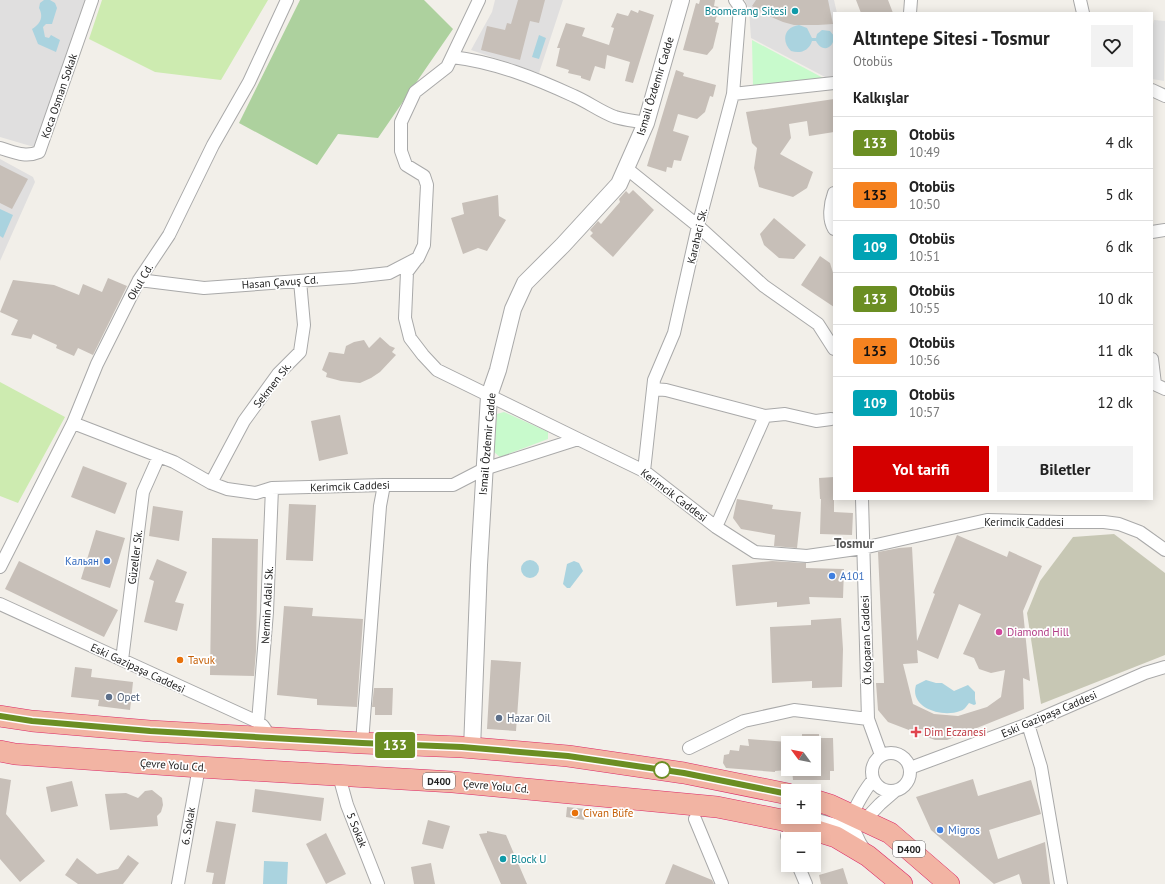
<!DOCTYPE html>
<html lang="tr">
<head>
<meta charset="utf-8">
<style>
	:root { --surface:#fff; --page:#f2f2f2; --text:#222; --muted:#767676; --line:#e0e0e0; --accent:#d40000 }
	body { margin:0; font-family:"PT Sans",sans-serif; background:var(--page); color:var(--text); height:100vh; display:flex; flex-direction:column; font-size:15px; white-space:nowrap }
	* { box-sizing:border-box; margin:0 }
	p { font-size:13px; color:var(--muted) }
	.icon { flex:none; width:22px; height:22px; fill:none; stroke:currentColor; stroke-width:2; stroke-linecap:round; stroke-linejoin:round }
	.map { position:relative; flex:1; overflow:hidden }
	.side { position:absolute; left:833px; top:12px; width:320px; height:488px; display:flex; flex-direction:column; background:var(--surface); border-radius:0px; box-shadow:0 2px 10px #0003 }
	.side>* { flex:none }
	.badge { padding:0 8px; border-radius:3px; font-size:14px; line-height:26px }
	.needle { width:26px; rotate:302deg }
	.controls { position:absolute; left:781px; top:736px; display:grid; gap:8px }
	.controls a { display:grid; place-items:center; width:40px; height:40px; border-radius:0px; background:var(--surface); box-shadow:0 2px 10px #0003; font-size:20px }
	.map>.badge { position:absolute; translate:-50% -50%; box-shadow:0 0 0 2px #fff }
	h2 { padding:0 20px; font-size:15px; line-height:36px }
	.round { display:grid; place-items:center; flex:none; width:42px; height:42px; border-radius:0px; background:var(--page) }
	.summary { display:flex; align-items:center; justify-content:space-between; height:68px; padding:0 20px }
	h1 { font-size:19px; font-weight:800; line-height:30px }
	.cta { display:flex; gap:8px; margin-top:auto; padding:8px 20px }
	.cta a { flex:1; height:46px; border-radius:0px; background:var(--accent); color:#fff; font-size:16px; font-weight:800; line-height:46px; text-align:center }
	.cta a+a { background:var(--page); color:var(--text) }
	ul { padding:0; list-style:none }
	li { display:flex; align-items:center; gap:12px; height:52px; padding:0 20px; border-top:1px solid var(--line) }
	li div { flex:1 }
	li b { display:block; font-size:15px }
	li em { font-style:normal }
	li .badge { min-width:44px; font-weight:700; text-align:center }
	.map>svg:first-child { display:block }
</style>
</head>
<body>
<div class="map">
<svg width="1165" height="884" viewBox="0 0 1165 884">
	<rect width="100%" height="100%" fill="#f2efe9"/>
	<path fill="#e0dfdf" d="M0 0H85L34 147 0 137Z
		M495 0H563L539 73 471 50 492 12Z
		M745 0H834L837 13H834V77L827 78 751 38 749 10Z
		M0 159 33 177 35 182 0 261Z"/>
	<path fill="#c7c7b4" d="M1114 534 1165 573V655L1041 704 1027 613 1040 581 1073 537Z"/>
	<path fill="#cdebb0" d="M102 0H268L221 80 155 72 89 39Z
		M0 382 65 417 18 503 0 496Z"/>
	<path fill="#add19e" d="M300 0H424L453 29 378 138 338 134 317 165 239 123Z"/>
	<path fill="#c8facc" d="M752 40 825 79 753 87Z
		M504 412 548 432V439L500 457 494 452 497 414Z"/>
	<path fill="#e2e2e2" d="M1154 20 1165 21 1164 81 1152 79V29Z"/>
	<path fill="#aad3df" d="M44 0H50L55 3 57 8 52 24H46L43 27 45 37 49 38 51 35 60 40 56 52 38 44 32 29C40 24 44 17 39 8L40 3Z
		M799 25 807 28 812 38H816L817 34 822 30 830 31 834 36C834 49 822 53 816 41H812C809 51 800 54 791 51 781 41 784 27 799 25Z
		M539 35 546 38 539 59 532 57Z
		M0 209 13 215 3 238 0 236Z
		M521 569a9 9 0 1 1 18 0a9 9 0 1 1-18 0Z
		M574 561 579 563 583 571 570 588H567L563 584 567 564Z
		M926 680 936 683H942L954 691 968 685 975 692V699L976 704 974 705 969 703C966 707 964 710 960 711 942 718 909 708 916 685Z
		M264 861 288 862 287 884H263Z"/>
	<path fill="#c7bfb8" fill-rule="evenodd" d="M518 0H545L539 23 530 21 520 60 481 50 487 26 505 30 507 23 511 24Z
		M700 0H715L714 6 719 7 715 22 719 23 713 48 707 55 683 50 696 3 699 4Z
		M756 0H828L833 24 818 25H794L783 22 769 16 752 6Z
		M856 0H888L893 13H861Z
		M631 10 638 13 639 10 654 15 633 83 625 81 630 62 607 55 605 69 595 66 590 81 581 78V76L568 73 569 70 556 66 560 48H557L566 23 585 28 582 36 609 45 614 28 611 27 617 13 628 16Z
		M676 70 684 73 683 76 716 85 713 97 710 96 705 112 697 119 678 114 673 131 689 136 681 161 674 160 672 168 667 167 666 172 647 166Z
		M834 99V132L809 136 807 121 789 124 791 138 780 154 813 172 807 188 793 197 759 187 754 168 757 148 752 143 746 112Z
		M0 165 28 179 12 209 0 203Z
		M633 190 654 210 613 257 590 236 593 233 590 230 598 221 601 224 620 202 619 199 626 191 629 194Z
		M498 195 499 216 506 220 487 251 478 248 463 254 451 218 464 214 462 203Z
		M774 218 806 245 794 259 779 258 764 245 760 234Z
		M820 256 830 263 834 276V307L801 285Z
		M108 278 127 286 93 355 78 348 74 356 56 348 57 345 33 334 31 339 11 335 18 320 0 312 13 280 54 285 79 295 83 284 102 292Z
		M380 337 390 346 395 348 392 352 396 355 380 372 371 378 360 383 341 381 326 377 327 373 322 370 329 352 344 354 346 346 354 342 364 340 369 348Z
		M340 415 348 454 319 461 311 421Z
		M83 466 127 483 115 514 71 497Z
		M834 477V512L853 513 852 535 820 534 821 499H820L819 478Z
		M737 499 773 505 772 509 801 512 797 548 774 546 775 535 741 529 733 518Z
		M289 504 316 505 313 561 286 560Z
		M153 506 183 511 179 541 149 536Z
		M96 530 125 538 110 588 81 579Z
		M957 535 1007 557 1009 551 1042 566 1023 611 1030 681 1023 678 1024 709 947 740H935L888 722 878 710 876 683H884L878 552 899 548 912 547 917 641 935 594 933 593ZM959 604 981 614 963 654 974 658 979 669 991 673 1005 670 1001 697 987 707 958 716 934 714 913 704 903 664 918 663 917 650 938 659Z
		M212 538 258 539 256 651 254 676 210 675Z
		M157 559 187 572 175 602 184 604 177 631 144 622 154 581 149 579Z
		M19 561 118 610 104 637 5 589Z
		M772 561 806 563V568L844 569 843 598 809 597 810 604 777 607V602L736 606 732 565Z
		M284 606 313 608 312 616 363 619 357 707 317 705V699L277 695Z
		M841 618 843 649 842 687 812 688V681L772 683 770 627 811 625V620Z
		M491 660 521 662 516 731 487 729Z
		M75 667 92 669 91 677 133 682 130 710 98 706 99 700 71 697Z
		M374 688H393L392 715H375V707H372Z
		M802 734H819V738H833L834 771H830V780H793L792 769H814V743H802Z
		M748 739 788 742V770L775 771V772L726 768 723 763 724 755 729 754 730 750 739 751 740 745 749 746Z
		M0 778 11 780 6 814 45 861 20 882 0 859Z
		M973 779 978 796 1031 780 1041 814 989 830 998 859 1045 842 1050 884H1022L1019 874 994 884 931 830 916 797Z
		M72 781 78 806 51 812 46 787Z
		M255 789 324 798 321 821 252 812Z
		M152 790 162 798 163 805 161 812 157 816 158 826 110 830 105 794 126 793 138 798 145 791Z
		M567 807 585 809 584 820 566 817Z
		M428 820 450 826 443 849 422 844Z
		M216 821 236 824 225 884H212L214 873 206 872Z
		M487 831 506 835 527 884H501L479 834 487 833Z
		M326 833 346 874 326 884 306 844Z
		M128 855 139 863 123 884H78L65 875 77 858 97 874 118 869Z
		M431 863 435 884H414L411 867Z
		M673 864 712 880 714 884H665Z
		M843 868 848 884H821L819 875Z"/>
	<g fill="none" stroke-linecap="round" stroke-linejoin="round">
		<g stroke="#a9a9a9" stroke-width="14">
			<path id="minor" d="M1080 0 1083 13
				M910 13 911 0
				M452 57C495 62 535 78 574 96 588 102 601 112 615 117 625 120 636 121 646 123
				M1152 90 1165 96
				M733 94 834 83
				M0 148C14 152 25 158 39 152L92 0
				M626 168 698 226 764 286 818 324 834 349
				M834 193C830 204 828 219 834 229
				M1152 232 1165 230
				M416 260 407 272 405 318 410 338 423 355 437 370 578 439
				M139 280 204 288 353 277 389 273 418 258 424 245 427 185 424 176 406 165 401 151V122L415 92 447 67 479 0
				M1152 359 1155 384
				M1152 383 1165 389
				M653 389 666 390 765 416 785 414 816 421 831 419
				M73 423 174 462 211 483 227 489 256 493 272 488 384 485H453L484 469 578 439 644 471 716 527 755 552 807 556 863 548 987 520 1060 522H1104L1119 524 1140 532 1165 550
				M644 471 654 380 674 333 698 226 733 94 740 7 735 0
				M211 483 244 421 278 374 300 352 304 325 300 281
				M862 499 868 719 881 755
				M716 527 765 416
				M0 567 73 423 97 364 139 280 169 235 213 145 249 82 287 0
				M0 604 258 722 263 726 271 738
				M122 660 143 492 159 456
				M258 722 267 612 272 488
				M1028 724 1041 767 1061 884
				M362 743 380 506 384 485
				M689 748 744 721 794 710 868 719
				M872 772a19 19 0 1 1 38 0a19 19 0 1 1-38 0Z
				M910 768 1028 724 1145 673 1165 667
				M339 776 347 805 378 884
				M806 817 855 830
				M695 819 722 884
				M860 825 880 804 895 791
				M787 836 788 839
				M865 851C858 841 852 829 853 816 854 807 867 787 873 780
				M798 865 806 884
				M178 884 199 767"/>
		</g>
		<g stroke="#a9a9a9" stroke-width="18">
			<path id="tertiary" d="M472 749 479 565 489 396 498 370 513 309 525 283 563 245 619 184 646 123 681 0"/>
		</g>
		<g stroke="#dc2a67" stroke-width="22">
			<path id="trunk" d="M0 716 32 721 150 731 362 743 462 747 568 756 684 773 788 794
				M0 751 15 754 199 767 453 782 717 807 782 820 836 837 868 856 902 884
				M814 800 830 805 890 833 949 884"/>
		</g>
		<use href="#minor" stroke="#fff" stroke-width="12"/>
		<use href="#tertiary" stroke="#fff" stroke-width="16"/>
		<use href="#trunk" stroke="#f2b4a3" stroke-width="21"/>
	</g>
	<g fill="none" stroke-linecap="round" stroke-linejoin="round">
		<g stroke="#fff" stroke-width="9">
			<path id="line" d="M0 716 32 721 150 731 362 743 462 747 568 756 684 773 788 794"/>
		</g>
		<use href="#line" stroke="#6b8e23" stroke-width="6"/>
	</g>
	<g fill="#0f9aa8" stroke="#fff" stroke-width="1.5">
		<circle cx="795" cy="11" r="4"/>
		<circle cx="503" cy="859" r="4"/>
	</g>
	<g fill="#3f7fe0" stroke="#fff" stroke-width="1.5">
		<circle cx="107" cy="561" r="4"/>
		<circle cx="832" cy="576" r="4"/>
		<circle cx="940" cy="830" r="4"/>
	</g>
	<circle fill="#d1479c" stroke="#fff" stroke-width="1.5" cx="999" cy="632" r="4"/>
	<g fill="#e8710a" stroke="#fff" stroke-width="1.5">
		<circle cx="180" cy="660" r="4"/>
		<circle cx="575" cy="813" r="4"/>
	</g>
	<g fill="#5c6f8a" stroke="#fff" stroke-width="1.5">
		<circle cx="109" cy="697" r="4"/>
		<circle cx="499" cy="718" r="4"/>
	</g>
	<path fill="#e0444e" stroke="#fff" stroke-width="1.5" d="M914 726h4v4h4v4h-4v4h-4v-4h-4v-4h4z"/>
	<circle fill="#fff" stroke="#6b8e23" stroke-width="2" cx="662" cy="770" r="8"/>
	<g text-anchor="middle" stroke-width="3.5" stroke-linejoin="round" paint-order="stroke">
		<g fill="#fff" stroke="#646464" stroke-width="1">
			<rect x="423" y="773" width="32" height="16" rx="3"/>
			<rect x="893" y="841" width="32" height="16" rx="3"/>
		</g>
		<g font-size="10" font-weight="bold" fill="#222">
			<text x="439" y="785">D400</text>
			<text x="909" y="853">D400</text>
		</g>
		<g font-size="11" fill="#0d838f" stroke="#fff" text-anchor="end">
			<text x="787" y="15">Boomerang Sitesi</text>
			<text x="511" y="863" text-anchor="start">Block U</text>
		</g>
		<g font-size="11" fill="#222" stroke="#fff">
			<text transform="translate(655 86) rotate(-73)" y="4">Ismail Ôzdemir Cadde</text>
			<text transform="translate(59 96) rotate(-71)" y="4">Koca Osman Sokak</text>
			<text transform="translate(697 236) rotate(-77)" y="4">Karahaci Sk.</text>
			<text transform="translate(140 282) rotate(-60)" y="4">Okul Cd.</text>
			<text transform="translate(280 282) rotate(-4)" y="4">Hasan Çavuş Cd.</text>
			<text transform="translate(272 385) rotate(-52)" y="4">Sekmen Sk.</text>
			<text transform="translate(487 444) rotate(-85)" y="4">Ismail Ôzdemir Cadde</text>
			<text transform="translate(350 486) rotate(-2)" y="4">Kerimcik Caddesi</text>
			<text transform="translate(674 495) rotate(37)" y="4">Kerimcik Caddesi</text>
			<text x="1024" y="526">Kerimcik Caddesi</text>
			<text transform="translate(135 557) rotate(-83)" y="4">Güzeller Sk.</text>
			<text transform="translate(267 605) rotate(-87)" y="4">Nermin Adali Sk.</text>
			<text transform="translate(866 640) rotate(-92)" y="4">Ö. Koparan Caddesi</text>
			<text transform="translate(138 668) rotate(25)" y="4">Eski Gazipaşa Caddesi</text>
			<text transform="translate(1049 714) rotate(-23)" y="4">Eski Gazipaşa Caddesi</text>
			<text transform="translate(173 765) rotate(4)" y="4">Çevre Yolu Cd.</text>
			<text transform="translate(496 786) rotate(5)" y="4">Çevre Yolu Cd.</text>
			<text transform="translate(188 826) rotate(-80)" y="4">6. Sokak</text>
			<text transform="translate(357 830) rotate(68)" y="4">5 Sokak</text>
		</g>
		<g font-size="11" fill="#366cbe" stroke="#fff" text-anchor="start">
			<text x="99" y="565" text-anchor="end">Кальян</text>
			<text x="840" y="580">A101</text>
			<text x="948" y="834">Migros</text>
		</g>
		<g font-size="11" fill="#b23c85" stroke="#fff" text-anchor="start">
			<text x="1007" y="636">Diamond Hill</text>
		</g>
		<g font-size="11" fill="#c56008" stroke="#fff" text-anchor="start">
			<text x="188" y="664">Tavuk</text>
			<text x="583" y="817">Civan Büfe</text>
		</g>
		<g font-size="11" fill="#4e5e75" stroke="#fff" text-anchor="start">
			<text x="117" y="701">Opet</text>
			<text x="507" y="722">Hazar Oil</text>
		</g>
		<g font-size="11" fill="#be3a42" stroke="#fff" text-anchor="start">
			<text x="924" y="736">Dim Eczanesi</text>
		</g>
		<g font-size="13" font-weight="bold" fill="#555" stroke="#fff">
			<text x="854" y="548">Tosmur</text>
		</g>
	</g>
</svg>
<div class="controls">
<a><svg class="needle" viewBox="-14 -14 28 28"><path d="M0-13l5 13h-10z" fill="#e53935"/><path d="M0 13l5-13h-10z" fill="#767676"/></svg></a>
<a>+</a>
<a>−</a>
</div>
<b class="badge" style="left:395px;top:745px;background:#6b8e23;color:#fff">133</b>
<section class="side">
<div class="summary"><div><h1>Altıntepe Sitesi - Tosmur</h1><p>Otobüs</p></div><a class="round"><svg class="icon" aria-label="heart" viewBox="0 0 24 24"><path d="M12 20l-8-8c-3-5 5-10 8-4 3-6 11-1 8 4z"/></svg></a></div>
<h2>Kalkışlar</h2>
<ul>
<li><span class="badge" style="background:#6b8e23;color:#fff">133</span><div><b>Otobüs</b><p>10:49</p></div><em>4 dk</em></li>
<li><span class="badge" style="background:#f58220;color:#111">135</span><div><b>Otobüs</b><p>10:50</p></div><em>5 dk</em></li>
<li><span class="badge" style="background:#00a3b4;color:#fff">109</span><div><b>Otobüs</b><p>10:51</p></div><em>6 dk</em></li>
<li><span class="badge" style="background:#6b8e23;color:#fff">133</span><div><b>Otobüs</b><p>10:55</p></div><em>10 dk</em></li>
<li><span class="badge" style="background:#f58220;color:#111">135</span><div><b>Otobüs</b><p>10:56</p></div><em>11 dk</em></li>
<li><span class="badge" style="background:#00a3b4;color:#fff">109</span><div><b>Otobüs</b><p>10:57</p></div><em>12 dk</em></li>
</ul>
<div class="cta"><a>Yol tarifi</a><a>Biletler</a></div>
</section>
</div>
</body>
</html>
